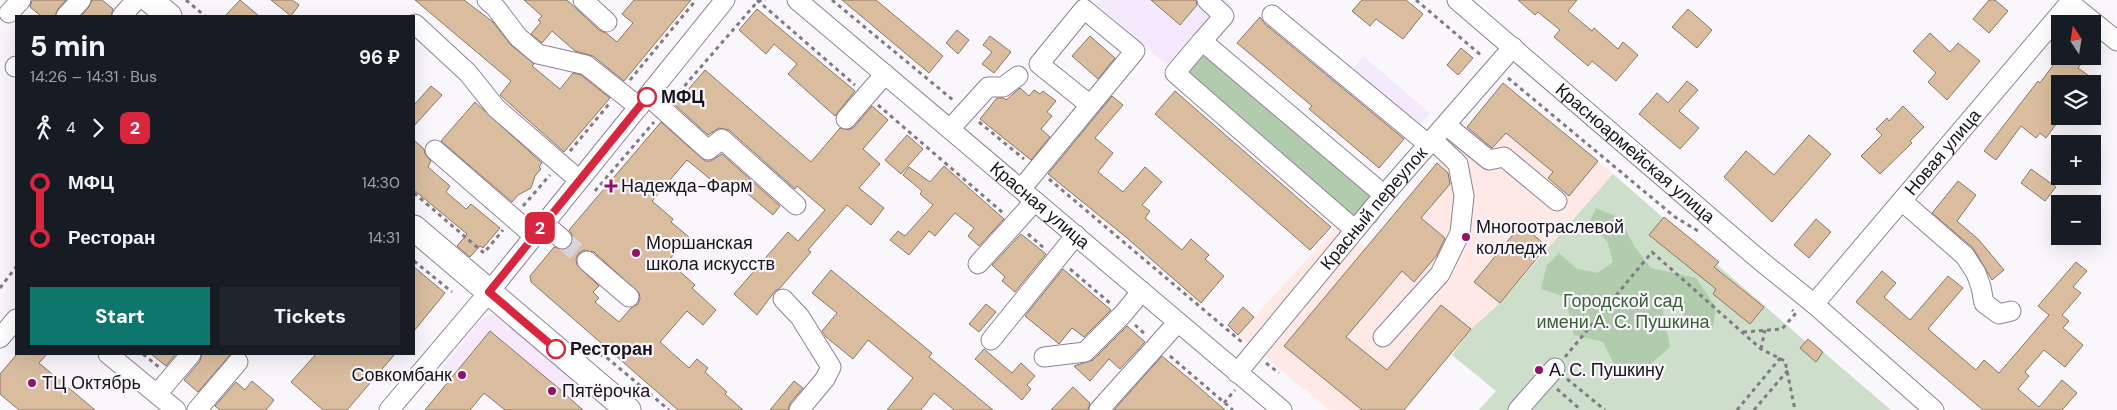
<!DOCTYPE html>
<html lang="en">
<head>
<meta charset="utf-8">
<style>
	:root { --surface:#171b24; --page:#20242c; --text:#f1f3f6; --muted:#9ea1a6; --accent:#0f766e }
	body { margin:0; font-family:"DM Sans",sans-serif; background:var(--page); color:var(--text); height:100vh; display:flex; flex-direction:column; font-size:19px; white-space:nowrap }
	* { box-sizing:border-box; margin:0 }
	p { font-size:16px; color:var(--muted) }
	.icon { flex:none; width:28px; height:28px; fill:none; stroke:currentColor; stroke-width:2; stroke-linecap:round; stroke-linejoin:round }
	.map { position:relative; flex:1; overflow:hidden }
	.sheet { position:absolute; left:15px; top:15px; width:400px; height:340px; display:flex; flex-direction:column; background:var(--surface); border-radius:0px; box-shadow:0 5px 20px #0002 }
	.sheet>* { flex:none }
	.badge { padding:0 10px; border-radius:8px; font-size:18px; line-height:32px }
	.needle { width:32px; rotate:348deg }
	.tools { position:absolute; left:2051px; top:15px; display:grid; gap:10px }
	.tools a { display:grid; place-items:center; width:50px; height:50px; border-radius:0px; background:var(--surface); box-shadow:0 5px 20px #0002; font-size:25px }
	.map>.badge { position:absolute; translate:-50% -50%; box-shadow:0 0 0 2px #fff }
	.legs { display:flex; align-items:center; gap:8px; height:55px; padding:0 15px; font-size:16px }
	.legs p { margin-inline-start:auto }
	.overview { display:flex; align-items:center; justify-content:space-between; height:85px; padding:0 15px }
	h1 { font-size:28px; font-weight:800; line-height:38px }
	.action { display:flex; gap:10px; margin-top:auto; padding:10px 15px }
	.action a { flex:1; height:58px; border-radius:0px; background:var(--accent); color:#fff; font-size:20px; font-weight:800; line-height:58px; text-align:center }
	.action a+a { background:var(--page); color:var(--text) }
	ul { padding:0 15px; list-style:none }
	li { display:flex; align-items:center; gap:18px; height:55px; font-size:19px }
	li i { display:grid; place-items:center; width:8px; height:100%; margin:0 6px; background:currentColor }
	li i::after { content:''; width:12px; height:12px; margin:-6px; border:4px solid; border-radius:50%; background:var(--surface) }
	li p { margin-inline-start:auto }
	li:first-child i { background:linear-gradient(#0000 50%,currentColor 0) }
	li:last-child i { background:linear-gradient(currentColor 50%,#0000 0) }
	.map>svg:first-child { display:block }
</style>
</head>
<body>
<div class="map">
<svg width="2117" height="410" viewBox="0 0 2117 410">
	<rect width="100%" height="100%" fill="#faf7fc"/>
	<path fill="#f8e8fb" d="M492 314 499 316 578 382 555 410 484 393 480 398 442 368 483 318Z"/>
	<path fill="#f4e9fc" d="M1101 0H1226L1232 5 1171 69 1097 4Z
		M1363 56 1430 113 1420 125 1353 69Z"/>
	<path fill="#fee9e6" d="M1503 83 1613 174 1500 303 1471 329 1404 410H1329L1238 335 1338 225 1366 248Z"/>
	<path fill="#cddeca" d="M1613 174 1805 341 1808 339 1891 410H1479L1496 391 1452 355 1471 329 1500 303Z"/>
	<path fill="#b0ccac" d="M1202 49 1382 200 1384 211 1376 223 1360 228 1182 80Z
		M1596 208 1620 218 1634 246 1651 268 1696 278 1716 307 1713 327 1692 330 1679 305 1662 306 1670 347 1640 373 1615 366 1603 342 1574 335 1565 297 1541 289 1547 265 1559 253 1577 269 1598 273 1613 262 1608 243 1590 221Z"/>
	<path fill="#dabd9f" stroke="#897763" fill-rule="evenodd" d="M32 0H66L58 9 55 16H41L30 7Z
		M92 0H102L113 9 111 16H81L89 7Z
		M240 0 259 16H225Z
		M271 0H292L299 5 291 16Z
		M415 0H464L493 22 511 45 534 64 532 66 560 89 573 73 581 75 610 98 564 152 500 95 511 81Z
		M524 0H567L599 30 606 33 617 42 633 23 622 14 634 0H691L624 81 593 56 575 51 552 31 542 43 531 34 541 22 538 20 542 16Z
		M842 0H876L943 56 929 73Z
		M1151 0H1196L1197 5 1180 25Z
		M1362 0H1406L1423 14 1403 39 1376 19 1370 26 1352 11Z
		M1518 0H1577L1568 11 1592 31 1594 28 1618 49 1623 42 1638 55 1616 81 1592 61 1588 66 1554 37 1560 30 1538 12 1535 15Z
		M1989 0H1995L2008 11 1989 33 1973 19Z
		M757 9 855 91 835 116 788 74 797 64 774 44 766 54 739 30Z
		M1688 9 1712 30 1697 48 1672 27Z
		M1260 17 1265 24 1404 139 1379 168 1309 109 1312 106 1237 43Z
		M957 30 969 40 958 54 946 43Z
		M1930 33 1950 52 1958 43 1980 61 1947 100 1928 82 1936 73 1913 51Z
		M990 36 1011 52 994 73 982 64 992 52 983 45Z
		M1090 36 1115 58 1098 79 1072 56Z
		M1461 48 1473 58 1458 75 1447 65Z
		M2060 56H2087L2078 68 2089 76 2083 84H2060V119L2046 138 2040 133 2036 138 2021 126 1996 160 1984 151 2038 81 2040 83Z
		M705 70 811 162 840 128 849 130 854 127 872 106 888 120 863 149 880 164 859 188 884 208 871 225 847 205 808 250 811 252 780 288 775 291 757 315 734 294 788 232 798 241 825 210 797 186 795 189 729 130 719 128 708 135 675 105Z
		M1687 81 1698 90 1679 111 1699 128 1680 149 1639 114 1657 93 1668 103Z
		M1503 83 1598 161 1569 196 1548 178 1553 172 1506 133 1492 148 1467 127Z
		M431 86 442 95 414 126V105Z
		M1020 88 1029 96 1034 90 1040 94 1043 91 1056 101 1047 112 1052 116 1041 129 1050 137 1031 160 980 119 997 98H1004L1006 100Z
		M1175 91 1331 227 1310 250 1155 114Z
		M1112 96 1123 105 1095 138 1113 153 1098 172 1123 192 1145 167 1162 182 1142 205 1150 211 1145 218 1182 250 1191 239 1209 255 1205 259 1224 276 1201 303 1127 238 1048 174Z
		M475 102 542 163 539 167 541 169 535 176 531 188 518 195 512 202 441 141Z
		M1903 106 1924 127 1910 141 1912 143 1880 174 1861 156 1882 135 1876 129 1887 118 1889 121Z
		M661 122 705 161H711L722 154 780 206 773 215 734 182 726 192 687 160 652 201 673 219 671 222 689 237 668 261 695 285 692 288 716 310 703 325 687 311 660 342 689 368 697 359 708 368 705 372 727 392 725 394 743 410H678L531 282 530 276 554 247 565 250 571 246 573 236 569 230ZM584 250 594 252 639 293 640 299 638 304 631 308 619 322 595 302 599 298 593 292 599 286 577 265 576 259 578 254Z
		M907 135 923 149 901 174 885 160Z
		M1809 135 1831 154 1772 222 1724 177 1746 151 1774 175Z
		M414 140 424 149 425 154 431 161 428 167 450 186 446 192 466 209 471 204 500 228 483 248 480 246 470 257 457 246 467 234 414 190Z
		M1437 163 1448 173 1450 184 1421 218 1445 238 1437 255 1414 282 1402 271 1346 337 1387 370 1441 305 1471 329 1404 410H1362L1284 346Z
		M944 166 1004 219 979 246 968 236 974 228 955 213 935 236 929 231 909 255 890 240 898 231 905 236 933 205 920 194 922 191 903 175 909 167 930 182Z
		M2031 169 2056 187 2045 201 2021 183Z
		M1958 181 1976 195 1957 221 1979 240 2004 270 1992 280 1973 248 1932 213Z
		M1664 217 1719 262 1714 267 1764 307 1750 324 1713 294 1716 289 1649 235Z
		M1816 219 1831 232 1809 258 1794 245Z
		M1521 225 1547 246 1500 303 1474 282Z
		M1021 234 1046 254 1015 292 1002 281 1005 277 992 265Z
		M2076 262 2087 271 2073 287 2081 293 2062 315 2069 321 2063 328 2083 345 2065 367 2044 350 2025 372 2029 376 2018 389 2039 407 2062 380 2077 393 2062 410H1983L1856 302 1882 271 1896 283 1884 297 1910 320 1948 276 1963 288 1928 329 1976 370 1984 360 1999 373 2049 315 2038 306Z
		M414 267 445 293 414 331Z
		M1063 269 1111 310 1084 337 1072 328 1059 344 1025 316Z
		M831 270 932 353 929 357 993 410H954L934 393 921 410H887L913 378 868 340 853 359 826 337 822 331 837 313 812 293Z
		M986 304 996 312 979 332 969 324Z
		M1243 307 1254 317 1238 335 1228 325Z
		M1127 326 1145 342 1120 369 1109 359 1090 381 1074 366 1093 360Z
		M490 331 556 386 583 410H505L484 393 470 410H425Z
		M1808 339 1823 352 1816 362 1800 348Z
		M984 349 1012 373 1021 363 1035 376 1027 385 1031 389 1022 400 975 359Z
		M17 354H47L39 363 95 410H19L0 394V374Z
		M151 354H176L166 366Z
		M202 354H231L198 392 184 380 200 361Z
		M316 354H395L347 410H323L291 382Z
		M1162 356 1193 382 1225 410H1114Z
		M252 381 274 400 266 410H220L215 406 236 382 245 390Z
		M794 381 803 388 790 403 788 410H770Z
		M1073 387 1090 403 1088 410H1051Z"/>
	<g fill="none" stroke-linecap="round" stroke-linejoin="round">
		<path stroke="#d8d5da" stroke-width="19" stroke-dasharray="19 9" stroke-linecap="butt" d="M562 239 587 261"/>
		<g stroke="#8e8197" stroke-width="21">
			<g id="minor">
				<path d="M487 0 496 8 518 37 538 54 586 65 639 107"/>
				<path d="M583 0 607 22"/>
				<path id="s1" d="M797 0 1282 410"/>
				<path d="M1207 0 1224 16 1202 41 1384 195"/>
				<path id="s2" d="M1457 0 1756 257 1814 304 1934 410"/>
				<path d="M2070 3 2117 41"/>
				<path d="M9 13 21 0"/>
				<path d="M1272 15 1429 145"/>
				<path d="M66 16 81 0"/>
				<path d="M122 16 136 0"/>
				<path d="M415 24 468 73 496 108 579 180"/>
				<path d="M1202 41 1175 73 1355 230"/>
				<path d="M15 67 16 66"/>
				<path d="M648 96 708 150 722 139 796 205"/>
				<path d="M846 119 885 74"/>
				<path d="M1446 125 1489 160 1504 157 1557 201"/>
				<path d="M950 129 988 87H1003L1018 76"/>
				<path d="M435 150 534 236"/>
				<path d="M1021 189 1135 51 1084 9 1039 64 1090 105"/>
				<path d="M1902 201 1965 256 1976 273 1981 287 1984 303 1999 314 2011 311"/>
				<path d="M544 223 562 239"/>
				<path d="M587 261 629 297"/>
				<path d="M978 264 1035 201"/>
				<path d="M783 299 800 317 831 367 825 379 799 410"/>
				<path id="s3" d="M1814 304 2072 0"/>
				<path d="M1383 337 1440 274 1460 233 1464 196 1458 164 1433 140"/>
				<path d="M0 338 16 319"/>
				<path d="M991 340 1076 235"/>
				<path d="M108 354 176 410"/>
				<path d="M1044 357 1085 352 1123 314 1142 291"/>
				<path id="s4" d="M1237 373 1384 195 1513 47"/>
				<path d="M157 394 191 354"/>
				<path d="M197 410 238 362"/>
				<path d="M389 410 489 292 725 0"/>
				<path d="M1099 410 1178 322"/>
				<path d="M1518 410 1555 368"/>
			</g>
		</g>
		<g stroke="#8e8197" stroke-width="27">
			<path id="major" d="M150 0 169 16
				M414 228 628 410"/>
		</g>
		<path stroke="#7f7b82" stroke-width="3" stroke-dasharray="4 4" stroke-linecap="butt" d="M186 0 205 16
			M757 0 855 85
			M832 0 953 100
			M1416 0 1482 56
			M1508 78 1675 217 1698 231
			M630 80 696 0
			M674 98 758 1 766 0
			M878 105 1002 212
			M979 122 1024 159
			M570 151 609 104
			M1049 179 1243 343
			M595 191 654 122
			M414 193 484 253 503 230
			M523 206 550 175
			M1028 234 1044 248
			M414 261 452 292
			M1070 269 1111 304
			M0 288 16 267
			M1135 325 1145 334
			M1743 332 1782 329 1796 313 1792 310
			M1761 349 1765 330
			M592 351 606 357 669 410
			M143 354 160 368
			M1170 356 1233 410
			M1565 357 1652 252 1761 349 1785 361 1795 410
			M1266 363 1279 373
			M1567 379 1605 410
			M1557 389 1581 410
			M1224 403 1235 390
			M1737 410 1781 357
			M1754 410 1788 370"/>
		<use href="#minor" stroke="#fff" stroke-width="19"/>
		<use href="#major" stroke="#fff" stroke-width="25"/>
	</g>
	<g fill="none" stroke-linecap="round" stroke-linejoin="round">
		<g stroke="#fff" stroke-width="11">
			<path id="line-1" d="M556 349 489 292 647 97"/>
		</g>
		<use href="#line-1" stroke="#d7263d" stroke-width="8"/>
	</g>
	<g fill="#fff" stroke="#d7263d" stroke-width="2.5">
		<circle cx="647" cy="97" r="9"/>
		<circle cx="556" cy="349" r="9"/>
	</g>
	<g fill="#94116a" stroke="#faf7fc" stroke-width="2">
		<path d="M608.5 178.5h5v5h5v5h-5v5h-5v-5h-5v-5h5z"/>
		<circle cx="1466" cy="237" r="5"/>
		<circle cx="636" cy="253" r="5"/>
		<circle cx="1539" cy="370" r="5"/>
		<circle cx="462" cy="375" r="5"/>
		<circle cx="32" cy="383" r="5"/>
		<circle cx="552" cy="391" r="5"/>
	</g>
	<g text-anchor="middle" stroke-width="4.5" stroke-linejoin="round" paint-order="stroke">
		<g font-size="18" font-weight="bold" fill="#18131c" stroke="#faf7fc" text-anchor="start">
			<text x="661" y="103">МФЦ</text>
			<text x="570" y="355">Ресторан</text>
		</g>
		<g font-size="18" fill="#18131c" stroke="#faf7fc">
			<text dy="6" stroke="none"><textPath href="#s2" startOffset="235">Красноармейская улица</textPath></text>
			<text dy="6" stroke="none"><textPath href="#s3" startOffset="199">Новая улица</textPath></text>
			<text dy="6" stroke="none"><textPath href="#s1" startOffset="318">Красная улица</textPath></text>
			<text dy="6" stroke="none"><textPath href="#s4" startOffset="214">Красный переулок</textPath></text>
		</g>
		<g font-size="18" fill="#18131c" stroke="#faf7fc" text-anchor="start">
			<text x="621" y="192">Надежда-Фарм</text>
			<text x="1476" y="233">Многоотраслевой<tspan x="1476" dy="21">колледж</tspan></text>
			<text x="646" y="249">Моршанская<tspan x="646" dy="21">школа искусств</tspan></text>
			<text x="1549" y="376">А. С. Пушкину</text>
			<text x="452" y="381" text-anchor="end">Совкомбанк</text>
			<text x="42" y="389">ТЦ Октябрь</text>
			<text x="562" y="397">Пятёрочка</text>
		</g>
		<g font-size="18" fill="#396034" stroke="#faf7fc">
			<text x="1623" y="307">Городской сад<tspan x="1623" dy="21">имени А. С. Пушкина</tspan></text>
		</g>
	</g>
</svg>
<div class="tools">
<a><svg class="needle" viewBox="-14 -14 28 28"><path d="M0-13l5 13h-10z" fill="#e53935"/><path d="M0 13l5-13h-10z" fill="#9ea1a6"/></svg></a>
<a><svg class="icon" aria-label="layers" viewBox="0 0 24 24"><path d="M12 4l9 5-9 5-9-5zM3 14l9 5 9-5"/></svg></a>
<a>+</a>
<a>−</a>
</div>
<b class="badge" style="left:540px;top:228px;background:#d7263d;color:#fff">2</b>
<section class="sheet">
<div class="overview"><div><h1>5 min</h1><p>14:26 – 14:31 · Bus</p></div><b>96 ₽</b></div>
<div class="legs"><svg class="icon" aria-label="walk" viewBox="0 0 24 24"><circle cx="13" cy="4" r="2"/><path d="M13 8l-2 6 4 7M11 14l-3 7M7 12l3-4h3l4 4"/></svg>4<svg class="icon" aria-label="forward" viewBox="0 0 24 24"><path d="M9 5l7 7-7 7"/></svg><b class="badge" style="background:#d7263d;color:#fff">2</b></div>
<ul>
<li><i style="color:#d7263d"></i><b>МФЦ</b><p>14:30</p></li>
<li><i style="color:#d7263d"></i><b>Ресторан</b><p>14:31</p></li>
</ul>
<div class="action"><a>Start</a><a>Tickets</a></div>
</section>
</div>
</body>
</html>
